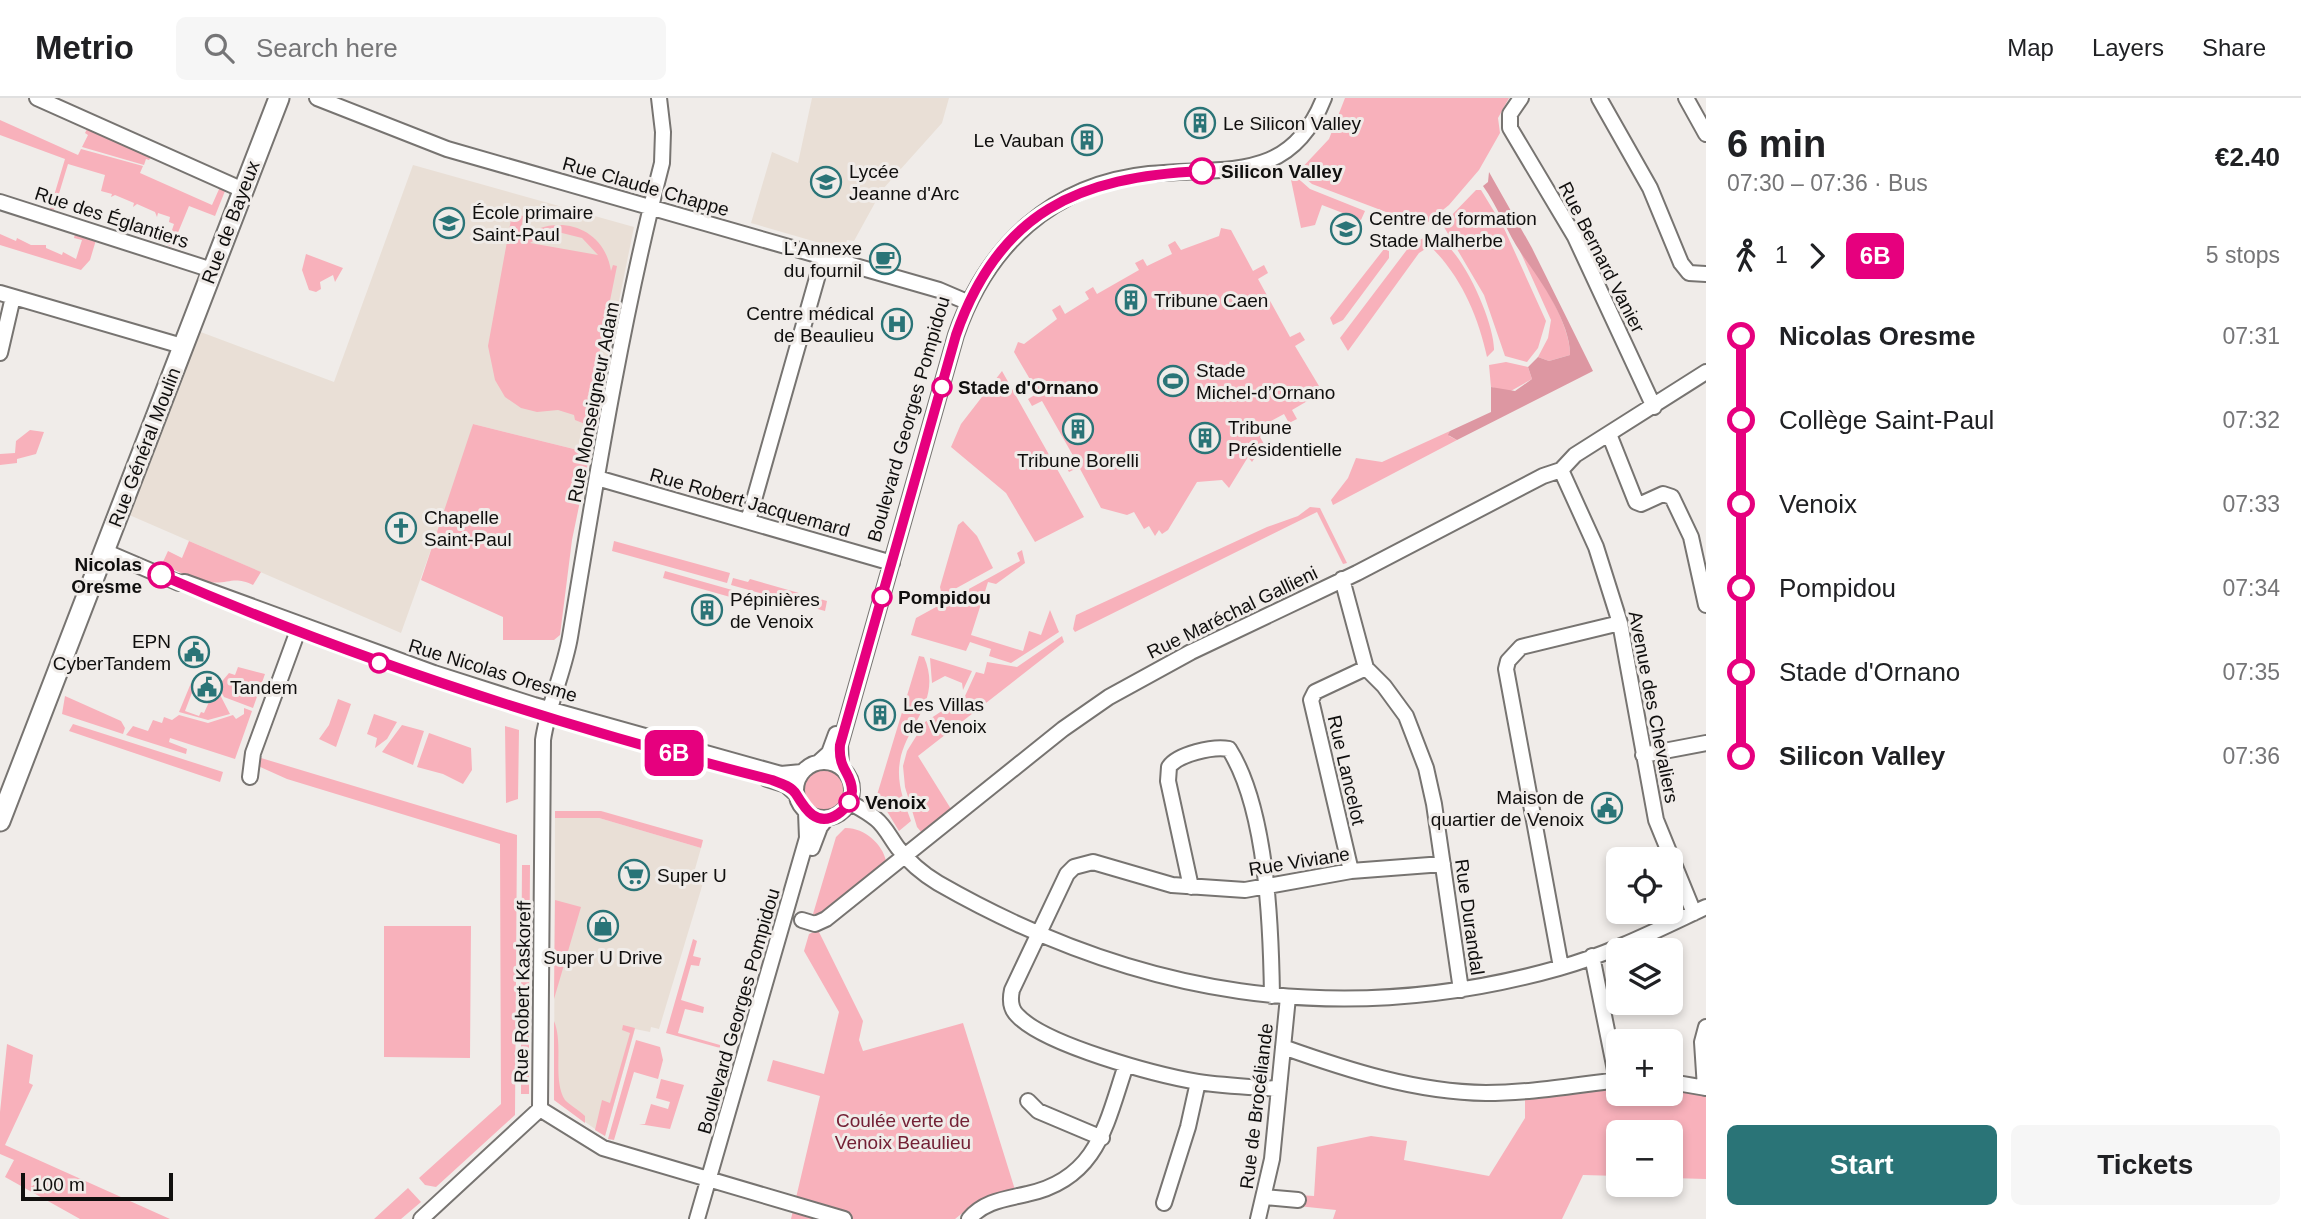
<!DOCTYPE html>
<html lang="en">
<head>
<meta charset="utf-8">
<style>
	:root { --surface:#fff; --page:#f6f6f6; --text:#202124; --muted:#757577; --line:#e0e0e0; --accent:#2a7477 }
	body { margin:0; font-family:Arial,sans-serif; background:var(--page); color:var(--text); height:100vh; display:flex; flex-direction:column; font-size:26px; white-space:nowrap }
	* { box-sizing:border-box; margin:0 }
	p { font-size:23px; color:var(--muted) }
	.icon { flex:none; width:38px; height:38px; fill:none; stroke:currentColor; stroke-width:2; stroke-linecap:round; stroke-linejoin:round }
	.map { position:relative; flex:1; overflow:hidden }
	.sheet { display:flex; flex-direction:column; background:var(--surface); width:595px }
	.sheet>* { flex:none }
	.badge { padding:0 14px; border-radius:10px; font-size:24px; line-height:46px }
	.fabs { position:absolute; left:1606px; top:749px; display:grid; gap:14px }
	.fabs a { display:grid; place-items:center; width:77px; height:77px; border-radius:10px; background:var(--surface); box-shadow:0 4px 10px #0003; font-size:35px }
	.scale { position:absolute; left:21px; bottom:18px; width:152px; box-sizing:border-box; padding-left:7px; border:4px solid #100f0e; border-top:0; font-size:19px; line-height:24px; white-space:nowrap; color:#100f0e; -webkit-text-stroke:5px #f0ece9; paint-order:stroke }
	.map>.badge { position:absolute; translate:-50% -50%; box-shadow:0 0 0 4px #fff }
	.legs { display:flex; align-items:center; gap:10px; height:77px; padding:0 21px; font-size:23px }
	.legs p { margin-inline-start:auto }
	.head { display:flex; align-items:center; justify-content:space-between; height:119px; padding:0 21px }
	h1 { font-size:38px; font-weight:600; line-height:52px }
	.cta { display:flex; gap:14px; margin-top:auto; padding:14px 21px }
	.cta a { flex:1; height:80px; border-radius:10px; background:var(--accent); color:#fff; font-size:28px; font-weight:600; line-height:80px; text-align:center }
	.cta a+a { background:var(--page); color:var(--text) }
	ul { padding:0 21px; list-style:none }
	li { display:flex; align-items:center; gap:24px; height:84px; font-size:26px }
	li i { display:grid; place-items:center; width:10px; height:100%; margin:0 9px; background:currentColor }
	li i::after { content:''; width:18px; height:18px; margin:-9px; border:5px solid; border-radius:50%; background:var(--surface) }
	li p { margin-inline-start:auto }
	li:first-child i { background:linear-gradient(#0000 50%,currentColor 0) }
	li:last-child i { background:linear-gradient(currentColor 50%,#0000 0) }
	header { display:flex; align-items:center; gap:42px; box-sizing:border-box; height:98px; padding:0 35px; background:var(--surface); border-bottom:2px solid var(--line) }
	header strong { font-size:33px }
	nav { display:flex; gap:38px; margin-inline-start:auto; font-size:24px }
	.search { width:490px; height:63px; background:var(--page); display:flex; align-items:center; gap:18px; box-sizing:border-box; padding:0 24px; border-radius:10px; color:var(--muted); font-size:26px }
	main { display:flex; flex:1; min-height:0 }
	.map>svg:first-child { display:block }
</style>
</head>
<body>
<header>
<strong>Metrio</strong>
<div class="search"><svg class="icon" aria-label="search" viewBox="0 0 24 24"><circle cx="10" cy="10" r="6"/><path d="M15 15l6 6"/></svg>Search here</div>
<nav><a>Map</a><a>Layers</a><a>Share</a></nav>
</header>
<main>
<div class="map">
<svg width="1706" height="1121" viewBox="0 0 1706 1121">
	<rect width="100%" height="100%" fill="#f0ece9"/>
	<path fill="#e9dfd6" d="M812 0H949L942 25 882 92 854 143 847 142 844 152 751 125 772 54 798 65Z
		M413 67 634 129 594 326 581 336 578 352 473 326 462 365 401 535 127 416 198 233 334 284Z
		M555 720H599L701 750 695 771 698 778 706 775 659 931 651 929 650 934 635 931 605 1038 554 1002Z"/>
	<path fill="#f8b1bb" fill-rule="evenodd" d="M1345 0H1509L1498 20 1500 35 1479 72 1449 107 1423 128 1312 86 1298 74 1329 41Z
		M0 22 78 57 81 51 143 68 140 75 212 107 220 89 225 93 215 118 189 108 172 149 167 147 174 126 169 124 170 119 158 115 157 119 155 114 137 106 133 109 134 105 115 97 111 99 112 96 101 93 105 77 68 66 54 112 50 111 65 61 0 37Z
		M87 31 151 59 149 62 146 61 144 67 82 49 88 37 85 35Z
		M1293 76 1310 91 1365 113 1361 122 1322 107 1315 127 1301 130 1290 77Z
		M1476 92H1481L1503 128 1546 223 1538 250 1527 264 1505 258 1484 197 1444 129V125Z
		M512 116 523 118 520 141C554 114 604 127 611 173L613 167 617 168 585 326 575 322 574 317 558 312 537 314 521 310 505 299 495 282 488 248ZM558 134 582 140 598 157 530 145 545 136Z
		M1221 130 1231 132 1253 173 1264 167 1268 175 1258 181 1290 239 1300 234 1305 242 1295 248 1319 288 1316 298 1292 312 1297 321 1289 325 1284 316 1271 323 1260 339 1264 346 1252 364 1248 359 1229 390 1222 382 1197 384 1168 432 1162 436 1159 432 1155 438 1149 428 1144 431 1134 414 1127 417 1101 410 1079 369 1069 374 1065 367 1075 361 1042 303 1032 308 1028 301 1038 295 1014 254 1018 244 1024 246 1057 221 1052 212 1060 207 1065 216 1089 201 1085 194 1093 189 1097 196 1139 172 1135 165 1143 161 1147 168 1172 156 1168 147 1175 143 1181 152 1219 138Z
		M0 133V136L16 143 17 140 31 147H46V150L62 157 63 154 76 161 82 142 74 140 75 136 96 142 90 162 81 172 0 147Z
		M1431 137C1459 142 1495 225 1494 252L1487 259C1478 217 1460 177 1430 148L1419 155 1348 253 1340 240 1412 145Z
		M1384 151 1389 153V160L1343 222 1333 227 1330 220Z
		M1520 153C1539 176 1571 227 1570 257L1549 263 1538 259 1548 240 1551 222Z
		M306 156 343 170 335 184 333 177 320 184 321 191 316 194 309 192 302 172Z
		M1506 264 1528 269 1532 281 1509 294 1491 289 1489 267Z
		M1002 273 1084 419 1035 444 1006 395 951 349 961 326Z
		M473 326 590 355 572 442 560 537 554 542H503V519L421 482Z
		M30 332 44 334 36 356 17 361V365L0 367V356L15 355 16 343Z
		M1450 333 1449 338 1457 342 1333 407 1331 402 1348 380 1356 360 1382 364Z
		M1310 409 1320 410 1347 465 1343 466 1317 414 1075 534 1073 531 1076 517 1267 429 1298 418Z
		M963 423 977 438 993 470 942 498 940 489 958 427Z
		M189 443 261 474 253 487C233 477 228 487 209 484 193 482 177 473 162 466L168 453 182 460Z
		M614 443 730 475 727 485 612 453Z
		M1022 452 1025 465 996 486 988 484 971 537 1023 553 1029 533 1041 537 1050 512 1059 534 1011 565 989 558 991 551 970 544 966 553 911 537 916 520 1020 463 1017 455Z
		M665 473 764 501 762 508 663 480Z
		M733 480 748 484 750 481 827 503 825 513 731 487Z
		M1062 538 1064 544 918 658 951 711 922 735 917 729 905 689 903 668 907 653 925 624 965 598 976 574 984 576 987 564 1017 569Z
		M919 558 924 559C943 603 906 627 900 663 896 684 904 704 911 723L899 733 877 697Z
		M930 560 972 573 963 592 962 585 945 578 932 585Z
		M238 569 265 576 253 610 224 599 218 588 229 575 235 577Z
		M191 585 205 590 203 595 193 592 185 613 199 618 201 614 204 615 209 604 205 603 207 590 216 589 230 616 208 622 179 614Z
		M65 598 121 623 125 630 123 636 62 616Z
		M338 601 351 606 336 649 319 641 329 627Z
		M244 610 252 613 235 661 170 640 169 644 187 651 186 656 126 637 133 628 148 633 153 622 162 625 164 619 172 622 179 617 208 625 233 617 236 621 244 616Z
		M374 616 397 624 387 641 375 650 377 640 367 636Z
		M73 626 223 674 220 684 69 633Z
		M402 627 424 633 413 667 382 654Z
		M505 628 519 632 518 701 506 705Z
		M429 635 471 650 472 672 463 686 443 676 417 669Z
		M261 660 517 737 515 1017 436 1089 425 1087 419 1080 501 1006 500 746 287 681 258 668Z
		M804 692a20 20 0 1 1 40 0a20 20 0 1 1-40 0Z
		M555 713H601L703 742 701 750 599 720H555Z
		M845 730C863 729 883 746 886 763L816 820 813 816 836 739Z
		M522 767H530L529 909 521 905Z
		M555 802 581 809 554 901Z
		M384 828H471L470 960 384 959Z
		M818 832 863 923 859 942 863 953 963 925 1016 1095 976 1104 955 1121H791L820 998 767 983 773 962 824 976 839 914 804 853 809 836Z
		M693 841 697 843 693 858 701 860 699 868 691 867 681 902 704 909 703 915 685 911 678 935 720 947V950L666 935Z
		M524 913H529V996H521V916Z
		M554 923C564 947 552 981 565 1002 567 1005 580 1013 585 1018V1025L554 1002Z
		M623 927 635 930 605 1038 595 1032 602 1002 610 1005 630 935 622 932Z
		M636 942 660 949 663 962 658 981 634 974 614 1042 608 1041Z
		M7 946 33 957 29 985 33 987 5 1047 170 1121H80L5 1079 14 1062 0 1056V1014Z
		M661 981 684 987 670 1031 639 1026H645L651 1006 668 1011 670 1004 656 1000Z
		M1619 990V996H1671V991L1706 998V1081L1671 1080V1034H1619V1078L1583 1077 1562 1121H1333L1336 1112 1298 1108 1299 1097 1314 1098 1317 1049 1371 1038 1407 1043 1404 1062 1489 1078 1525 1020V1002Z
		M408 1090 421 1104 401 1121H374Z"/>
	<path fill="#dd97a2" d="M1489 74 1532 150 1593 273 1457 342 1448 337 1450 333 1491 314V289L1515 293 1532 281 1528 269 1538 259 1549 263 1570 257C1571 225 1539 180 1521 155 1507 134 1498 109 1483 88L1488 84Z"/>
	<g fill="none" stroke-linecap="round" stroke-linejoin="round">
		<g stroke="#777471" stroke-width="18">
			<path id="minor" d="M37 0 243 92
				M317 0 447 51 939 192 967 204
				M1521 0 1510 16V30L1575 139 1654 309
				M1599 0 1650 90 1681 165 1689 175 1706 176
				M1686 0 1706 36
				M0 104 212 172
				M0 195 182 248
				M0 255 13 199
				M1609 336 1636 404 1641 406 1663 396 1672 399 1691 439 1706 507
				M1561 372 1596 449 1620 525 1656 722 1694 815
				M597 380 892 465
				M748 423 823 159
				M104 453 179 485 185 484 434 575 534 607 781 676 802 674
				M1342 481 1366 570 1384 588 1406 618 1426 670 1434 706 1461 892
				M1643 657 1706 645
				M796 692a28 28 0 1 1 56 0a28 28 0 1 1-56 0Z
				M819 664 829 655 836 636
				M841 669 840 647 956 237C987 148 1052 86 1149 76 1224 68 1290 87 1324 0
				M250 679 253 655 300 527
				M767 681 786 687 796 696
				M849 704C858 709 868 714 876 721 885 728 891 741 898 750 909 764 923 776 938 785 1135 898 1339 932 1559 870 1610 856 1659 831 1706 809
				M812 750 820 729 827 720
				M1351 773 1311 602 1315 594 1366 570
				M1191 789 1168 683 1169 669C1178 656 1213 648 1229 651 1267 711 1271 828 1272 898
				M802 822 815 826 826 821 1063 631 1109 599 1191 554 1357 475 1543 378 1561 372 1575 357 1706 274
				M1592 858 1617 982
				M1561 869 1506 571 1508 563 1521 549 1620 525
				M1283 949C1348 972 1415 994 1486 995 1531 995 1574 987 1619 982
				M1671 984 1706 990
				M1705 990 1702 944 1706 929
				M1279 991C1252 989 1225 988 1198 984 1157 977 1044 947 1017 917 1010 910 1010 901 1012 892L1067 776 1074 769 1093 764 1172 787 1245 792 1351 773 1443 766
				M1028 1003 1038 1013 1102 1040
				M540 1011 603 1050 844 1121
				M1264 1099 1298 1102
				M1164 1105 1188 1029 1198 984
				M421 1121 540 1011 543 642C548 607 564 574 570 539 596 382 622 219 662 65L663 34 659 0
				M697 1121 807 740 806 714
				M969 1121C984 1103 1006 1101 1027 1096 1098 1081 1106 1026 1126 967
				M1258 1121 1272 1061 1288 899"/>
		</g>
		<g stroke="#777471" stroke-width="23">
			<path id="major" d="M0 723 279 0"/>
		</g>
		<use href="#minor" stroke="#fff" stroke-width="14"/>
		<use href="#major" stroke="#fff" stroke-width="19"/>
	</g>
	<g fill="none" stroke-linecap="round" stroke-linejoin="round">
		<g stroke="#fff" stroke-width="16">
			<path id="line-1" d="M161 477C357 563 564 629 772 682 780 685 791 688 796 696 805 711 817 730 838 716 846 711 851 702 852 693 852 674 838 673 840 647L956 237C999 113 1079 79 1202 73"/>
		</g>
		<use href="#line-1" stroke="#e6007e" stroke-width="10"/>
	</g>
	<defs>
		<g id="building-ring" transform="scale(1.575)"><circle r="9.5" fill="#f0ece9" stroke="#2a7477" stroke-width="1.5"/><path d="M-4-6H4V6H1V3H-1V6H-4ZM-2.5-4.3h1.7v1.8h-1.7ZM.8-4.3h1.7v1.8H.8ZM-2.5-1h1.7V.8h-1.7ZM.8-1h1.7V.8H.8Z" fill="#2a7477"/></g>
		<g id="school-ring" transform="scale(1.575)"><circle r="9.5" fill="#f0ece9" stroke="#2a7477" stroke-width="1.5"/><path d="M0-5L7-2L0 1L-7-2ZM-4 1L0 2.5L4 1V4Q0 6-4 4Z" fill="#2a7477"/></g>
		<g id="cafe-ring" transform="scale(1.575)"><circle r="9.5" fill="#f0ece9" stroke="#2a7477" stroke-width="1.5"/><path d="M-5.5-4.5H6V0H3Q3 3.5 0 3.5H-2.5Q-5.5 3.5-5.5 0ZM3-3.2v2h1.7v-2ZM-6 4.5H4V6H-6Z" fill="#2a7477"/></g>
		<g id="hospital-ring" transform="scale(1.575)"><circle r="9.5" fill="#f0ece9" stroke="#2a7477" stroke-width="1.5"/><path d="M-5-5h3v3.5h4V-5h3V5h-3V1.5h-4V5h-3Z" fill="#2a7477"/></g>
		<g id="stadium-ring" transform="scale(1.575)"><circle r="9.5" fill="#f0ece9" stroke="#2a7477" stroke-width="1.5"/><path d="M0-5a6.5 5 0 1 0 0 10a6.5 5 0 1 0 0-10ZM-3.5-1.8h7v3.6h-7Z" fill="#2a7477"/></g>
		<g id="church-ring" transform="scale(1.575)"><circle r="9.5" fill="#f0ece9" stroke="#2a7477" stroke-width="1.5"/><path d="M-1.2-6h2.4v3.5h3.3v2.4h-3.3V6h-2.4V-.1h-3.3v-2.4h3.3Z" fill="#2a7477"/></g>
		<g id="civic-ring" transform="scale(1.575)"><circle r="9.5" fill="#f0ece9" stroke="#2a7477" stroke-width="1.5"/><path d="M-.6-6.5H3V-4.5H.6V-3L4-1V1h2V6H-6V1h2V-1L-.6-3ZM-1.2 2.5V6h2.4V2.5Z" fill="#2a7477"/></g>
		<g id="supermarket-ring" transform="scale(1.575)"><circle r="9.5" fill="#f0ece9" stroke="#2a7477" stroke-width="1.5"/><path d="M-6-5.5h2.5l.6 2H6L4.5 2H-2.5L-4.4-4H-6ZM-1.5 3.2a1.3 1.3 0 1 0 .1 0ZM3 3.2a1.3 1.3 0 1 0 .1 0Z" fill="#2a7477"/></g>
		<g id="shop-ring" transform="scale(1.575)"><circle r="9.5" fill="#f0ece9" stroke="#2a7477" stroke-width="1.5"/><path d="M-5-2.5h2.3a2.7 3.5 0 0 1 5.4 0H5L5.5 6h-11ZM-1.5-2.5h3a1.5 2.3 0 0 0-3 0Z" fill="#2a7477"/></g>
	</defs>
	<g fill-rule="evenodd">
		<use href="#building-ring" x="1200" y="25"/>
		<use href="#building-ring" x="1087" y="42"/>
		<use href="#school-ring" x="826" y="84"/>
		<use href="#school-ring" x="449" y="125"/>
		<use href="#school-ring" x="1346" y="131"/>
		<use href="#cafe-ring" x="885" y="161"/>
		<use href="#building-ring" x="1131" y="202"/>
		<use href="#hospital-ring" x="897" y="226"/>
		<use href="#stadium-ring" x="1173" y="283"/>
		<use href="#building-ring" x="1078" y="331"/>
		<use href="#building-ring" x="1205" y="340"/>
		<use href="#church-ring" x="401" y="430"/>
		<use href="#building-ring" x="707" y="512"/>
		<use href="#civic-ring" x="194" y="554"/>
		<use href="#civic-ring" x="207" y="589"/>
		<use href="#building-ring" x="880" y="617"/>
		<use href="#civic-ring" x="1607" y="710"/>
		<use href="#supermarket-ring" x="634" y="777"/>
		<use href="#shop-ring" x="603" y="828"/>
	</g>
	<g fill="#fff" stroke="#e6007e" stroke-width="3.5">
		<circle cx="1202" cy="73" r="12"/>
		<circle cx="942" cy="289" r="9"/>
		<circle cx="161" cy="477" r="12"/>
		<circle cx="882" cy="499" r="9"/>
		<circle cx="379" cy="565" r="9"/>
		<circle cx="849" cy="704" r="9"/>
	</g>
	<g text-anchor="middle" stroke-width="6" stroke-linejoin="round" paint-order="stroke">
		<g font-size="19" fill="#100f0e" stroke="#f0ece9" text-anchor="start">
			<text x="1223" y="32">Le Silicon Valley</text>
			<text x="1064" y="49" text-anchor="end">Le Vauban</text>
			<text x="849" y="80">Lycée<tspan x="849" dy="22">Jeanne d'Arc</tspan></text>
			<text x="472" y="121">École primaire<tspan x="472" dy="22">Saint-Paul</tspan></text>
			<text x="1369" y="127">Centre de formation<tspan x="1369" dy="22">Stade Malherbe</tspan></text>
			<text x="862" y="157" text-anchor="end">L’Annexe<tspan x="862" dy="22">du fournil</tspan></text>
			<text x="1154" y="209">Tribune Caen</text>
			<text x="874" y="222" text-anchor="end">Centre médical<tspan x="874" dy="22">de Beaulieu</tspan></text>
			<text x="1196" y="279">Stade<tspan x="1196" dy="22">Michel-d’Ornano</tspan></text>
			<text x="1228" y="336">Tribune<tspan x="1228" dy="22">Présidentielle</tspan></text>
			<text x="1078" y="369" text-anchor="middle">Tribune Borelli</text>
			<text x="424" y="426">Chapelle<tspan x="424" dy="22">Saint-Paul</tspan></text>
			<text x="730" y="508">Pépinières<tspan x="730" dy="22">de Venoix</tspan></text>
			<text x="171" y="550" text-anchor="end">EPN<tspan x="171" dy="22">CyberTandem</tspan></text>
			<text x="230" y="596">Tandem</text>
			<text x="903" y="613">Les Villas<tspan x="903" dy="22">de Venoix</tspan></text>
			<text x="1584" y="706" text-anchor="end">Maison de<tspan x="1584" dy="22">quartier de Venoix</tspan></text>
			<text x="657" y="784">Super U</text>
			<text x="603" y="866" text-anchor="middle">Super U Drive</text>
		</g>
		<g font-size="19" font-weight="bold" fill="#100f0e" stroke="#f0ece9" text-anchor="start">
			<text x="1221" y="80">Silicon Valley</text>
			<text x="958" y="296">Stade d'Ornano</text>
			<text x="142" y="473" text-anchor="end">Nicolas<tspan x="142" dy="22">Oresme</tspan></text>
			<text x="898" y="506">Pompidou</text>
			<text x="865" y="711">Venoix</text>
		</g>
		<g font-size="19" fill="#100f0e" stroke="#f0ece9">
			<text transform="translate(646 88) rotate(16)" y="7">Rue Claude Chappe</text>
			<text transform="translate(112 119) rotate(18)" y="7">Rue des Églantiers</text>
			<text transform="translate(230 124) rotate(-69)" y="7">Rue de Bayeux</text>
			<text transform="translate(1602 159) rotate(63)" y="7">Rue Bernard Vanier</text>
			<text transform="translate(593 304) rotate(-79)" y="7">Rue Monseigneur Adam</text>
			<text transform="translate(908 321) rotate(-74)" y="7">Boulevard Georges Pompidou</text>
			<text transform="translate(144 349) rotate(-69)" y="7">Rue Général Moulin</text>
			<text transform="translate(750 404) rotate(16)" y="7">Rue Robert Jacquemard</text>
			<text transform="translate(1232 514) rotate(-26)" y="7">Rue Maréchal Gallieni</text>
			<text transform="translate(493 572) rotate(17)" y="7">Rue Nicolas Oresme</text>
			<text transform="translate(1654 609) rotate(79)" y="7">Avenue des Chevaliers</text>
			<text transform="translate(1347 672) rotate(77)" y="7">Rue Lancelot</text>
			<text transform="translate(1299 763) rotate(-9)" y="7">Rue Viviane</text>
			<text transform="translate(1470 819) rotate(82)" y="7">Rue Durandal</text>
			<text transform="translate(522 894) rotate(-89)" y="7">Rue Robert Kaskoreff</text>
			<text transform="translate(738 913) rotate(-74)" y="7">Boulevard Georges Pompidou</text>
			<text transform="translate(1256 1008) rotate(-83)" y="7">Rue de Brocéliande</text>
		</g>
		<g font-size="19" fill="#732035" stroke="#f0ece9">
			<text x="903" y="1029">Coulée verte de<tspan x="903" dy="22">Venoix Beaulieu</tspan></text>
		</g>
	</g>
</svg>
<div class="fabs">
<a><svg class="icon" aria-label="locate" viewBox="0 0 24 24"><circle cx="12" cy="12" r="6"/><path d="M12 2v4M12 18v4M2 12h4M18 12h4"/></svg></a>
<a><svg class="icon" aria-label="layers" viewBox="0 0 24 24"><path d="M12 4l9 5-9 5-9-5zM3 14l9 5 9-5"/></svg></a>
<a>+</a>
<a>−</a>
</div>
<div class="scale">100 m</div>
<b class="badge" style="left:674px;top:655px;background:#e6007e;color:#fff">6B</b>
</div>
<section class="sheet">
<div class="head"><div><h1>6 min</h1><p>07:30 – 07:36 · Bus</p></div><b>€2.40</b></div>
<div class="legs"><svg class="icon" aria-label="walk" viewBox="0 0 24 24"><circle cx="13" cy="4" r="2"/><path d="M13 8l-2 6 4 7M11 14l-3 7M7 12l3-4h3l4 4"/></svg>1<svg class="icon" aria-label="forward" viewBox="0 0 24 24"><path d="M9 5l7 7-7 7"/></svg><b class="badge" style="background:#e6007e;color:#fff">6B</b><p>5 stops</p></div>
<ul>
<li><i style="color:#e6007e"></i><b>Nicolas Oresme</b><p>07:31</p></li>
<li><i style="color:#e6007e"></i><span>Collège Saint-Paul</span><p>07:32</p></li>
<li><i style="color:#e6007e"></i><span>Venoix</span><p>07:33</p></li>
<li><i style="color:#e6007e"></i><span>Pompidou</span><p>07:34</p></li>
<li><i style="color:#e6007e"></i><span>Stade d'Ornano</span><p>07:35</p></li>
<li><i style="color:#e6007e"></i><b>Silicon Valley</b><p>07:36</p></li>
</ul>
<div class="cta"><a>Start</a><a>Tickets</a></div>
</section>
</main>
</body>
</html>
